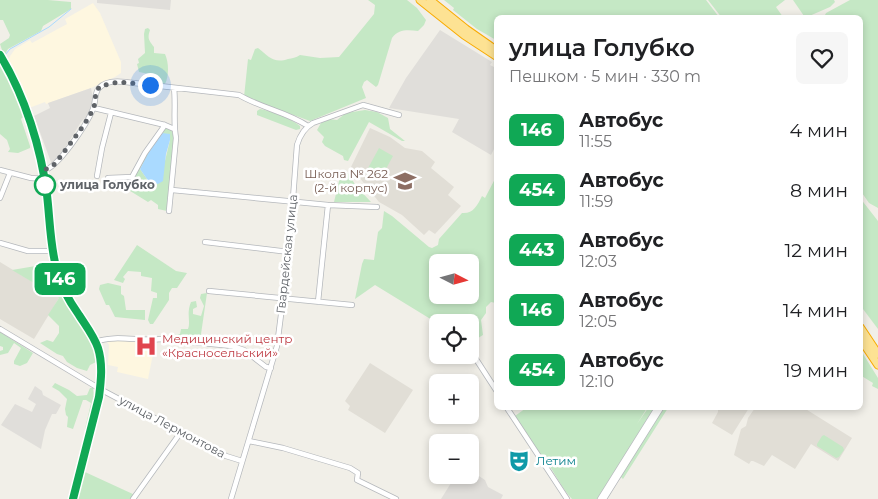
<!DOCTYPE html>
<html lang="ru">
<head>
<meta charset="utf-8">
<style>
	:root { --surface:#fff; --page:#f6f6f6; --text:#202124; --muted:#757577 }
	body { margin:0; font-family:Montserrat,sans-serif; background:var(--page); color:var(--text); height:100vh; display:flex; flex-direction:column; font-size:19px; white-space:nowrap }
	* { box-sizing:border-box; margin:0 }
	p { font-size:16px; color:var(--muted) }
	.icon { flex:none; width:28px; height:28px; fill:none; stroke:currentColor; stroke-width:2; stroke-linecap:round; stroke-linejoin:round }
	.map { position:relative; flex:1; overflow:hidden }
	.drawer { position:absolute; left:494px; top:15px; width:369px; height:395px; display:flex; flex-direction:column; background:var(--surface); border-radius:8px; box-shadow:0 2px 8px #0003 }
	.drawer>* { flex:none }
	.badge { padding:0 10px; border-radius:8px; font-size:18px; line-height:32px }
	.needle { width:32px; rotate:96deg }
	.buttons { position:absolute; left:429px; top:254px; display:grid; gap:10px }
	.buttons a { display:grid; place-items:center; width:50px; height:50px; border-radius:8px; background:var(--surface); box-shadow:0 2px 8px #0003; font-size:25px }
	.you { position:absolute; width:25px; height:25px; margin:-12px; border:4px solid #fff; border-radius:50%; background:#1a73e8; box-shadow:0 0 0 8px #1a73e833 }
	.map>.badge { position:absolute; translate:-50% -50%; box-shadow:0 0 0 2px #fff }
	.round { display:grid; place-items:center; flex:none; width:52px; height:52px; border-radius:8px; background:var(--page) }
	.headline { display:flex; align-items:center; justify-content:space-between; height:85px; padding:0 15px }
	h1 { font-size:24px; font-weight:600; line-height:38px }
	ul { padding:0; list-style:none }
	li { display:flex; align-items:center; gap:15px; height:60px; padding:0 15px }
	li div { flex:1 }
	li b { display:block; font-size:19px }
	li em { font-style:normal }
	li .badge { min-width:55px; font-weight:700; text-align:center }
	.map>svg:first-child { display:block }
</style>
</head>
<body>
<div class="map">
<svg width="878" height="499" viewBox="0 0 878 499">
	<rect width="100%" height="100%" fill="#f1efe8"/>
	<path fill="#fef7e0" d="M93 3 100 13 121 62V73L115 77 91 88 46 104 45 102 29 108 8 59 15 49 30 40 32 43 67 24 65 19Z
		M116 340 155 344 148 379 117 372 118 367 108 365 109 345 107 342Z"/>
	<path fill="#e0deda" d="M97 0H171L170 10 97 3Z
		M440 30 492 62 490 65 496 68V145L491 155 452 132 459 119 389 108 406 78Z
		M91 88 93 99 88 115 81 122 65 148 52 165 34 116 50 108 48 103Z
		M35 386 42 391 43 395 61 405 56 414H52L45 430 41 449 1 425 15 404 32 412 36 404 28 399Z
		M470 470 485 480 488 487 503 495 501 499H441L456 475H470Z"/>
	<path fill="#e1ded6" d="M370 128 390 137 405 148 422 151 435 162 431 168 454 187 448 195 461 206 435 234 429 230 424 235 402 215 379 202 351 167Z
		M0 262 59 298 34 339 0 319Z
		M370 363 413 390 385 433 348 410 350 406 345 401Z
		M718 408H749L732 435 712 423 718 412Z
		M755 408H804L852 438 838 461 811 444 795 469 772 455 764 466 753 461H751L749 464 734 455 741 429 746 426 748 418Z"/>
	<path fill="#c5e8c5" fill-rule="evenodd" d="M0 0H48L71 2V9L43 26 41 31 8 49 4 56 0 44 9 38 10 35 3 20H0Z
		M368 0H407L417 8 426 20 424 25 418 31C407 30 399 29 392 38L378 85 376 87 367 80 364 82 362 87 366 98 310 121 244 97 248 59 251 60 255 49 258 48C268 56 274 64 288 59 292 58 296 58 300 55L320 58 339 57 374 14 375 5Z
		M444 0H706L719 17 496 18V40L477 29 453 10 454 8Z
		M708 0H785L776 7 783 17 722 18Z
		M793 0H834L835 2 830 7 807 17 804 16Z
		M850 0H878V208L869 203 860 190 863 167 860 163V18L824 17 826 13Z
		M148 28 150 30C147 39 149 40 154 47V53L165 54C169 63 169 76 165 84L151 82 149 74 139 72 137 64 139 63 138 59 145 53 144 34 145 29Z
		M0 64C9 81 20 98 23 117L21 119 30 146V148L18 153 8 152 10 149 7 140 0 134Z
		M260 109C272 111 290 118 300 126V129L296 130 257 115V111Z
		M365 110 377 112 388 118 390 129 405 141H402L369 122 348 161 344 160 343 156 325 146 322 142 324 137 317 130 321 123 328 119 337 120 346 113Z
		M165 128 171 129 174 137 167 211 158 209V205L151 200 148 202 114 181 116 178 132 180 146 155ZM170 140 164 165 149 182 140 169C147 155 158 149 170 140Z
		M379 148 393 156 381 178 367 170Z
		M341 173H348L356 186 371 202H334Z
		M496 177V303L491 302 486 307V313L481 320 483 335 470 343V322L437 323 375 285 355 299 362 264 364 259 374 260 378 232 382 228 384 211 392 216 429 247 432 248 438 245 439 239 462 213C473 214 477 206 482 196L485 198ZM438 262H470V295H438Z
		M860 198 878 221V329L860 305Z
		M137 245 176 271 187 273 177 288H172L169 293V300L153 324H150L148 320 153 298H157V293L151 291 152 278 141 276V272L128 271 123 277 125 279 123 283 114 280Z
		M53 263C56 274 58 287 63 297 74 315 100 339 96 362L90 365 87 371 77 368 67 362 63 356 57 354 40 343 47 340 53 342 59 333V326L48 315 59 298 12 270Z
		M108 283 121 286V294L124 296 126 310H145V320L115 317 109 305H106L99 289 100 285Z
		M207 293 200 341 173 339 174 335 180 334 181 329H188C191 321 186 314 191 302L196 301 197 307 193 309V314L201 316 204 306 200 298 201 294Z
		M0 332 33 353 27 363 20 366 14 364V361L21 348 14 343 8 353 0 355V351L3 350V347L0 346Z
		M860 349 878 378V389L872 386 873 383 860 375C863 366 860 359 860 349Z
		M55 383 69 390 77 396 87 395 90 388H93L94 398 87 431 85 429 91 403 86 400H83L73 429 67 427 68 417 66 415 65 409 67 399 59 391 52 387Z
		M526 408H647L637 424 648 408H654L597 499H572C561 487 555 473 545 459H542L515 416Z
		M664 408H668L623 479 620 476Z
		M824 435 843 447 844 450 839 457 836 458 817 446V444L822 436Z
		M84 470 85 472 135 495 132 499H75L83 471Z"/>
	<path fill="#aadaff" d="M162 133 170 134V140L166 154 163 181 158 184 149 182 140 169 151 148Z"/>
	<g fill="none" stroke-linecap="round" stroke-linejoin="round">
		<path stroke="#aadaff" stroke-width="1" d="M7 60 5 55 10 49 49 27 71 9
			M0 65 1 64"/>
		<g stroke="#b5b8bc" stroke-width="6">
			<path id="minor" d="M94 108 165 125 174 129
				M0 170 31 178 44 179
				M43 171C58 168 87 124 93 109 96 102 94 93 99 88 105 81 117 81 125 82L239 95C261 108 287 112 308 126
				M97 176 102 148 111 113
				M108 178 132 177 145 153 165 125
				M172 190 328 205 377 207
				M0 198 10 173
				M169 211 176 138C173 122 176 104 174 88
				M205 242 289 252
				M0 243 28 251H53
				M209 291 352 305
				M318 302 328 205
				M0 329 100 389 226 456 242 461
				M95 342C116 334 140 342 161 339L232 346 244 350 266 367 271 368
				M474 356 496 390
				M507 408 567 499
				M249 441 283 448 350 468 358 473 357 480 396 499
				M133 499 181 432
				M231 499 277 346 289 252 297 145C300 135 304 128 313 123L363 105 399 115
				M600 499 657 408
				M604 499 661 408"/>
		</g>
		<g stroke="#f2c960" stroke-width="8">
			<path id="major" d="M0 55C25 95 41 149 47 195 50 220 50 246 57 271 65 302 89 321 98 348 103 364 101 381 99 397L73 499"/>
		</g>
		<g stroke="#f9ab00" stroke-width="9">
			<path id="highway" d="M420 0 464 35 496 56
				M430 0 466 29 496 50
				M860 327 878 354
				M860 338 878 365"/>
		</g>
		<use href="#minor" stroke="#fff" stroke-width="4.5"/>
		<use href="#major" stroke="#fff2af" stroke-width="5.5"/>
		<use href="#highway" stroke="#fde293" stroke-width="7"/>
	</g>
	<g fill="none" stroke-linecap="round" stroke-linejoin="round">
		<g stroke="#fff" stroke-width="11">
			<path id="line" d="M0 55C25 96 41 148 47 195 50 220 50 246 57 271 61 287 69 301 79 315 86 326 94 336 98 348 103 364 101 381 99 397L73 499"/>
		</g>
		<use href="#line" stroke="#10a855" stroke-width="8"/>
		<path stroke="#5f6368" stroke-width="5" stroke-dasharray="0 9" d="M45 185 43 171 55 164 84 125 94 108 96 92 100 86 119 82 150 85"/>
	</g>
	<defs>
		<g id="school-bare" transform="scale(1.725)"><path d="M0-5L7-2L0 1L-7-2ZM-4 1L0 2.5L4 1V4Q0 6-4 4Z" fill="#8d6e63" stroke="#fff" stroke-width="2.5" paint-order="stroke"/></g>
		<g id="hospital-bare" transform="scale(1.725)"><path d="M-5-5h3v3.5h4V-5h3V5h-3V1.5h-4V5h-3Z" fill="#e0444e" stroke="#fff" stroke-width="2.5" paint-order="stroke"/></g>
		<g id="theatre-bare" transform="scale(1.725)"><path d="M-5-5.5Q0-4 5-5.5V0Q5 5 0 6Q-5 5-5 0ZM-3.3-2.5H-1v1.5H-3.3ZM1-2.5H3.3v1.5H1ZM-2.8 1Q0 5.5 2.8 1Z" fill="#0f9aa8" stroke="#fff" stroke-width="2.5" paint-order="stroke"/></g>
	</defs>
	<g fill-rule="evenodd">
		<use href="#school-bare" x="405" y="181"/>
		<use href="#hospital-bare" x="146" y="346"/>
		<use href="#theatre-bare" x="519" y="461"/>
	</g>
	<circle fill="#fff" stroke="#10a855" stroke-width="2.5" cx="45" cy="185" r="10"/>
	<g text-anchor="middle" stroke-width="5" stroke-linejoin="round" paint-order="stroke">
		<g font-size="12" fill="#785e54" stroke="#fff" text-anchor="end">
			<text x="388" y="178">Школа № 262<tspan x="388" dy="14">(2-й корпус)</tspan></text>
		</g>
		<g font-size="12" font-weight="bold" fill="#5f6368" stroke="#fff" text-anchor="start">
			<text x="60" y="189">улица Голубко</text>
		</g>
		<g font-size="12" fill="#5f6368" stroke="#fff">
			<text transform="translate(287 254) rotate(-84)" y="4">Гвардейская улица</text>
			<text transform="translate(172 427) rotate(28)" y="4">улица Лермонтова</text>
		</g>
		<g font-size="12" fill="#be3a42" stroke="#fff" text-anchor="start">
			<text x="162" y="343">Медицинский центр<tspan x="162" dy="14">«Красносельский»</tspan></text>
		</g>
		<g font-size="12" fill="#0d838f" stroke="#fff" text-anchor="start">
			<text x="536" y="465">Летим</text>
		</g>
	</g>
</svg>
<div class="buttons">
<a><svg class="needle" viewBox="-14 -14 28 28"><path d="M0-13l5 13h-10z" fill="#e53935"/><path d="M0 13l5-13h-10z" fill="#757577"/></svg></a>
<a><svg class="icon" aria-label="locate" viewBox="0 0 24 24"><circle cx="12" cy="12" r="6"/><path d="M12 2v4M12 18v4M2 12h4M18 12h4"/></svg></a>
<a>+</a>
<a>−</a>
</div>
<div class="you" style="left:150px;top:85px"></div>
<b class="badge" style="left:60px;top:279px;background:#10a855;color:#fff">146</b>
<section class="drawer">
<div class="headline"><div><h1>улица Голубко</h1><p>Пешком · 5 мин · 330 m</p></div><a class="round"><svg class="icon" aria-label="heart" viewBox="0 0 24 24"><path d="M12 20l-8-8c-3-5 5-10 8-4 3-6 11-1 8 4z"/></svg></a></div>
<ul>
<li><span class="badge" style="background:#10a855;color:#fff">146</span><div><b>Автобус</b><p>11:55</p></div><em>4 мин</em></li>
<li><span class="badge" style="background:#10a855;color:#fff">454</span><div><b>Автобус</b><p>11:59</p></div><em>8 мин</em></li>
<li><span class="badge" style="background:#10a855;color:#fff">443</span><div><b>Автобус</b><p>12:03</p></div><em>12 мин</em></li>
<li><span class="badge" style="background:#10a855;color:#fff">146</span><div><b>Автобус</b><p>12:05</p></div><em>14 мин</em></li>
<li><span class="badge" style="background:#10a855;color:#fff">454</span><div><b>Автобус</b><p>12:10</p></div><em>19 мин</em></li>
</ul>
</section>
</div>
</body>
</html>
